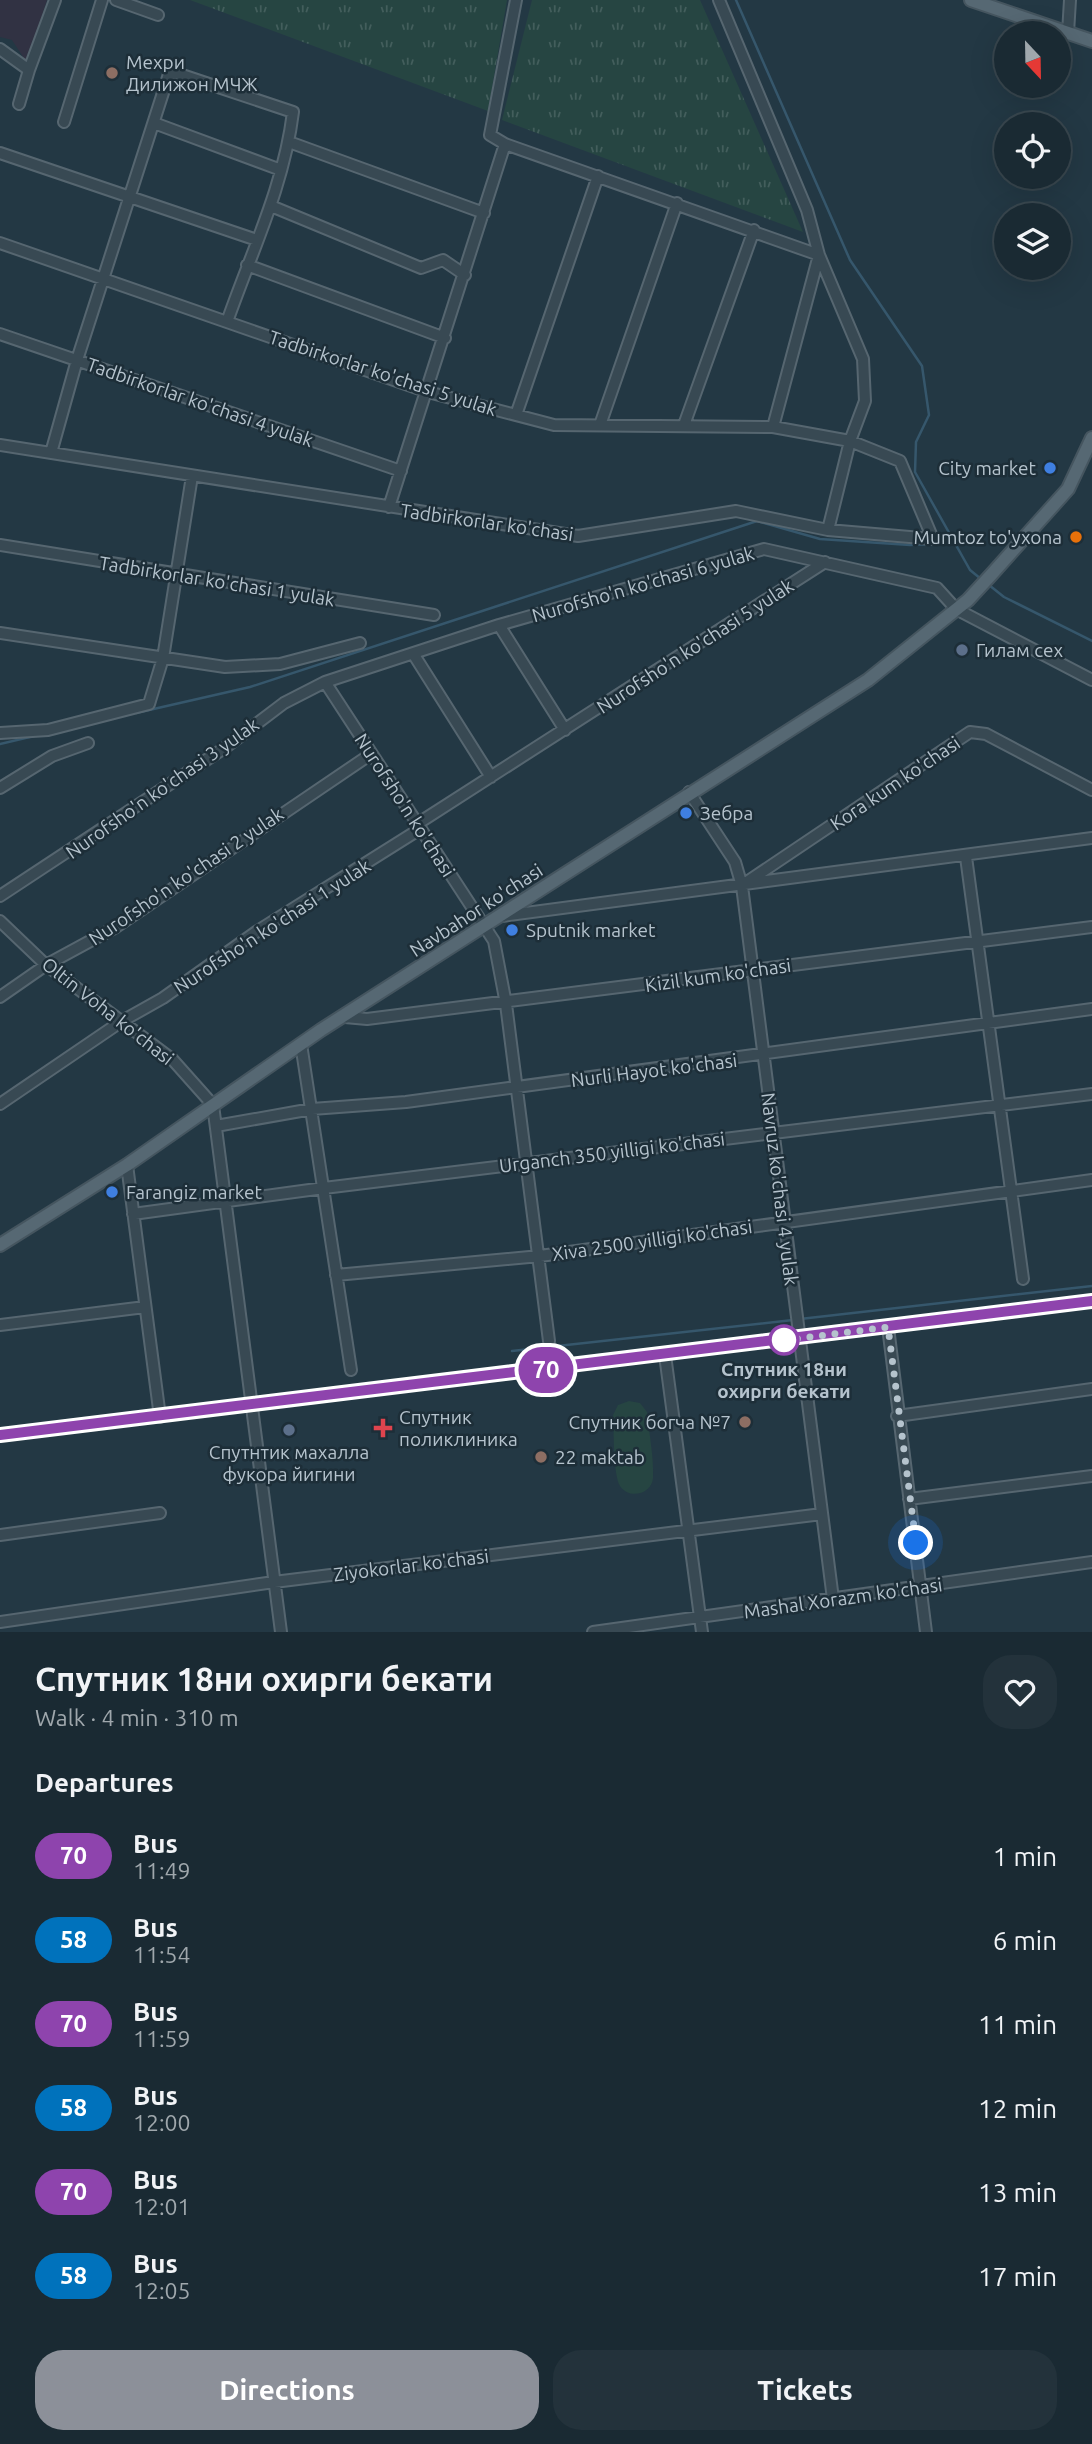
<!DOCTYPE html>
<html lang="en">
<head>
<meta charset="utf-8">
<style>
	:root { --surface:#1a2a33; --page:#23323b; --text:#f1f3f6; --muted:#9fa7ac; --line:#38464e; --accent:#8c9099 }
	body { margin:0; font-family:Ubuntu,sans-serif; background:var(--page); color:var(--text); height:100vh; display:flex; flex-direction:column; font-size:26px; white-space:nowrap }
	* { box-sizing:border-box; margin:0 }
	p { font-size:23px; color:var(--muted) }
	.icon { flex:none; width:38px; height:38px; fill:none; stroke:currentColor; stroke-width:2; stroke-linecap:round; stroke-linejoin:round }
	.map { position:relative; height:1632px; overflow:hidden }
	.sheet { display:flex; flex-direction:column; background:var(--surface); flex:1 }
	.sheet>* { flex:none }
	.badge { padding:0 14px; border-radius:23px; font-size:24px; line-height:46px }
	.needle { width:46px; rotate:158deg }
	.controls { position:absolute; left:994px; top:21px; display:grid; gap:14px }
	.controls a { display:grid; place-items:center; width:77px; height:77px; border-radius:50%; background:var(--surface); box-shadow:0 7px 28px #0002,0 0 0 2px var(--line); font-size:35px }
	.you { position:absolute; width:35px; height:35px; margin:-18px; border:5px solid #fff; border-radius:50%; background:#1a73e8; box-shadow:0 0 0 10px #1a73e833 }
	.map>.badge { position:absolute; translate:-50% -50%; box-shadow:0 0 0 4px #fff }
	h2 { padding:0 35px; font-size:26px; line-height:63px }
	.round { display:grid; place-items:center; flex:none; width:74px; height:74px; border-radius:28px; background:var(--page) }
	.overview { display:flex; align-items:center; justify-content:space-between; height:119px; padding:0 35px }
	h1 { font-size:33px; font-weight:700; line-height:52px }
	.cta { display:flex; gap:14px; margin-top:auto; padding:14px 35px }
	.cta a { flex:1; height:80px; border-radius:28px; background:var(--accent); color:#fff; font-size:28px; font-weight:700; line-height:80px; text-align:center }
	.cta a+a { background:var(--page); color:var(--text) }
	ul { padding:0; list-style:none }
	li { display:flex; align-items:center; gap:21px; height:84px; padding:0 35px }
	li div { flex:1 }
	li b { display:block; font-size:26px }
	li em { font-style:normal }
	li .badge { min-width:77px; font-weight:700; text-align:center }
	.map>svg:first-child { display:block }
</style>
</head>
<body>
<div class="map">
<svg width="1092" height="1632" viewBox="0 0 1092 1632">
	<defs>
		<pattern id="grass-tufts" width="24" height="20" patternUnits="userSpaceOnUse" patternTransform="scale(1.75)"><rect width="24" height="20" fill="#264542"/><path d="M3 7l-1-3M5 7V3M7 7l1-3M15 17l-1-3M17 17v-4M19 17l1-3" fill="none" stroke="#435e5c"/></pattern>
	</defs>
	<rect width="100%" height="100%" fill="#233844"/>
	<path fill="#313243" d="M0 0H47L27 63 12 40 0 37Z"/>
	<path fill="url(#grass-tufts)" d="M190 0H507L488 111Z
		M532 0H700L803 232 502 120Z"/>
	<path fill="#264542" d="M629 1401 640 1403 647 1412C649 1433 654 1457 653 1478 652 1494 629 1500 620 1486 613 1474 614 1431 613 1415L618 1405Z"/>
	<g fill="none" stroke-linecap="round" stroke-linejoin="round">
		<path stroke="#36576c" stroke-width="2.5" d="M736 0 850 260 922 366 929 415 916 442 915 472 970 570 981 579
			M989 585 1004 597 1092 641
			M136 713 250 687 757 521 820 539 910 545 956 543
			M0 744 34 736
			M800 1319 1092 1286
			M512 1351 793 1320"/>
		<g stroke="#566670" stroke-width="14">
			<path id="minor" d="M116 0 158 15
				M516 0 490 135 505 144 819 255
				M719 0 807 210 819 255
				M1068 33 1070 0
				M0 49 29 70 19 104
				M29 70 55 0
				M64 122 102 0
				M154 123 281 170
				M289 142 484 213
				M0 153 257 240
				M271 206 421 268 443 260 465 275
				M0 243 428 392 554 425 773 427 850 441 900 461 933 539 828 530 736 511 578 536 0 445
				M247 265 445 338
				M0 334 401 471
				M516 415 598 176
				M600 425 677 203
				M684 425 754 230
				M773 427 819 255 863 359 865 401 850 441 828 530
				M51 453 77 360 170 71 293 112C284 186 251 253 227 322
				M389 507 505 144
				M0 545 434 615
				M499 625 565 730
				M0 633 225 667 280 664 360 643
				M414 655 491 777
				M325 682 494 941 506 1004 549 1341
				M0 733 48 730 149 704 163 658 192 476
				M0 788 52 756 88 743
				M689 792 735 862 742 886 833 1599
				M417 824 825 562
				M966 857 1023 1279
				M744 884 970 732 986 734 1092 790
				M0 896 226 747 284 703 325 682 499 625 764 549 937 588 956 609 1092 680
				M502 916 1092 838
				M0 921 46 965 172 1059 213 1105 281 1632
				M0 997 46 965 116 927 371 754
				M345 1017 367 1019 1092 927
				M301 1044 351 1370
				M0 1104 122 1021 163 998 256 932 420 829
				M216 1126 312 1109 406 1102 1092 1009
				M127 1165 160 1417
				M133 1214 324 1188 1092 1094
				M336 1275 540 1256 1092 1180
				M0 1325 145 1307
				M888 1327 926 1632
				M665 1355 702 1632
				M897 1416 1092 1389
				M0 1435 1092 1301
				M909 1499 1092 1476
				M0 1535 160 1513
				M0 1622 274 1582 822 1514
				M593 1632 1092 1562"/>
		</g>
		<g stroke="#45555f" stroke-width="16">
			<path id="major" d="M971 0 1092 41
				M0 1245 127 1165 321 1030 868 680 968 600 991 575 1068 489 1092 438"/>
		</g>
		<use href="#minor" stroke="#384953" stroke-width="10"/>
		<use href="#major" stroke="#566873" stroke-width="12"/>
	</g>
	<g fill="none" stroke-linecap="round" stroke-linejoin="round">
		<g stroke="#fff" stroke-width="16">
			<path id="line" d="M0 1435 1092 1301"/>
		</g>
		<use href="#line" stroke="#8e44ad" stroke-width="10"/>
		<path stroke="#b5c3cd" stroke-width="7" stroke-dasharray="0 12.6" d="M784 1340 772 1342 888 1327 916 1543"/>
	</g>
	<g fill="#8d6e63" stroke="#1d2e38" stroke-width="2.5">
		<circle cx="112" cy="73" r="7"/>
		<circle cx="745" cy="1422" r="7"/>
		<circle cx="541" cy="1457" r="7"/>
	</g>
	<g fill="#3f7fe0" stroke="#1d2e38" stroke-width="2.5">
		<circle cx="1050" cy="468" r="7"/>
		<circle cx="686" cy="813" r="7"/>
		<circle cx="512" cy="930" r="7"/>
		<circle cx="112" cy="1192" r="7"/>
	</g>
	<circle fill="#e8710a" stroke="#1d2e38" stroke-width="2.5" cx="1076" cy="537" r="7"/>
	<g fill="#5c6f8a" stroke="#1d2e38" stroke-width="2.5">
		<circle cx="962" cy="650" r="7"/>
		<circle cx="289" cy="1430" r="7"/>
	</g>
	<circle fill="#fff" stroke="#8e44ad" stroke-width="3.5" cx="784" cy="1340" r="14"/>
	<path fill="#e0444e" stroke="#1d2e38" stroke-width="2.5" d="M379.5 1417.5h7v7h7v7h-7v7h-7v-7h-7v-7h7z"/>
	<g text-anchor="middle" stroke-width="5" stroke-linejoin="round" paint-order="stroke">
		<g font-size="19" fill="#b5c3cd" stroke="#1d2e38" text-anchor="start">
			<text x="126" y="69">Мехри<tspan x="126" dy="22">Дилижон МЧЖ</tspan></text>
			<text x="1036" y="475" text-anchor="end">City market</text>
			<text x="1062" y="544" text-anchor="end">Mumtoz to'yxona</text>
			<text x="976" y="657">Гилам сех</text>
			<text x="700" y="820">Зебра</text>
			<text x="526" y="937">Sputnik market</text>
			<text x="126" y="1199">Farangiz market</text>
			<text x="399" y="1424">Спутник<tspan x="399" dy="22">поликлиника</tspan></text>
			<text x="731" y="1429" text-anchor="end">Спутник богча №7</text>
			<text x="289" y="1459" text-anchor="middle">Спутнтик махалла<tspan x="289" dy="22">фукора йигини</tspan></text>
			<text x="555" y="1464">22 maktab</text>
		</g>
		<g font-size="19" fill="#b5c3cd" stroke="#1d2e38">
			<text transform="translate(383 373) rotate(18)" y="7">Tadbirkorlar ko'chasi 5 yulak</text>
			<text transform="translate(200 402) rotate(19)" y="7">Tadbirkorlar ko'chasi 4 yulak</text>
			<text transform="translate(487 522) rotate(8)" y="7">Tadbirkorlar ko'chasi</text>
			<text transform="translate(217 581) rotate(9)" y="7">Tadbirkorlar ko'chasi 1 yulak</text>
			<text transform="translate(643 584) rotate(-16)" y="7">Nurofsho'n ko'chasi 6 yulak</text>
			<text transform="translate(695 646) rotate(-33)" y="7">Nurofsho'n ko'chasi 5 yulak</text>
			<text transform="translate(895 783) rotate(-34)" y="7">Kora kum ko'chasi</text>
			<text transform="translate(162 788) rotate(-35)" y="7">Nurofsho'n ko'chasi 3 yulak</text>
			<text transform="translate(405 805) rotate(57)" y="7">Nurofsho'n ko'chasi</text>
			<text transform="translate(186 876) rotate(-34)" y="7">Nurofsho'n ko'chasi 2 yulak</text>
			<text transform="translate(476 910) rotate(-33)" y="7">Navbahor ko'chasi</text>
			<text transform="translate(272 926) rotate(-33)" y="7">Nurofsho'n ko'chasi 1 yulak</text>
			<text transform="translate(718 975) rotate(-8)" y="7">Kizil kum ko'chasi</text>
			<text transform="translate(108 1011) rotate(38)" y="7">Oltin Voha ko'chasi</text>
			<text transform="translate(654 1070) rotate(-7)" y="7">Nurli Hayot ko'chasi</text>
			<text transform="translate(612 1152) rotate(-7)" y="7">Urganch 350 yilligi ko'chasi</text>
			<text transform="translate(780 1189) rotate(83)" y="7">Navruz ko'chasi 4 yulak</text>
			<text transform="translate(652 1240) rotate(-8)" y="7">Xiva 2500 yilligi ko'chasi</text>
			<text transform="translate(411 1565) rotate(-7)" y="7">Ziyokorlar ko'chasi</text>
			<text transform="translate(843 1598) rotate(-8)" y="7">Mashal Xorazm ko'chasi</text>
		</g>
		<g font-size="19" font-weight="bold" fill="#b5c3cd" stroke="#1d2e38">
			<text x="784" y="1376">Спутник 18ни<tspan x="784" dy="22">охирги бекати</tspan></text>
		</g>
	</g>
</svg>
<div class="controls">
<a><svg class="needle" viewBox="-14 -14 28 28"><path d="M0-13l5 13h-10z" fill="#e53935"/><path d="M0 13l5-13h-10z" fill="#9fa7ac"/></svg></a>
<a><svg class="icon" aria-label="locate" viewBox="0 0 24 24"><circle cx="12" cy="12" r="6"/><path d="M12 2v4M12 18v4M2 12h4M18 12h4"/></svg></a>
<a><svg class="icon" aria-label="layers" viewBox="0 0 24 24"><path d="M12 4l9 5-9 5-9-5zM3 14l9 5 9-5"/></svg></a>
</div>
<div class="you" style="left:916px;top:1543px"></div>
<b class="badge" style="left:546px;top:1370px;background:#8e44ad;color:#fff">70</b>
</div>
<section class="sheet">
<div class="overview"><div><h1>Спутник 18ни охирги бекати</h1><p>Walk · 4 min · 310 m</p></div><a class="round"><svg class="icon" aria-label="heart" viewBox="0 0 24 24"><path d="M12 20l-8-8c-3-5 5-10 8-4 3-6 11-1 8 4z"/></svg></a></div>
<h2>Departures</h2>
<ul>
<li><span class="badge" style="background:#8e44ad;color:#fff">70</span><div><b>Bus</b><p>11:49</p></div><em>1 min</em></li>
<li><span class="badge" style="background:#0072bc;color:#fff">58</span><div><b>Bus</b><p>11:54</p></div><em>6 min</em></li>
<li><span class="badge" style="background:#8e44ad;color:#fff">70</span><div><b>Bus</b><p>11:59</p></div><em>11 min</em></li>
<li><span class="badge" style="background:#0072bc;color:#fff">58</span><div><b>Bus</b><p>12:00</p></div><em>12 min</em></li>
<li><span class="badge" style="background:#8e44ad;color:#fff">70</span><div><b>Bus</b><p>12:01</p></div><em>13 min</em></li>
<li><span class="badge" style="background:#0072bc;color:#fff">58</span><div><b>Bus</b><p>12:05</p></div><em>17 min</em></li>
</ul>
<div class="cta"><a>Directions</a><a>Tickets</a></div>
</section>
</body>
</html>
